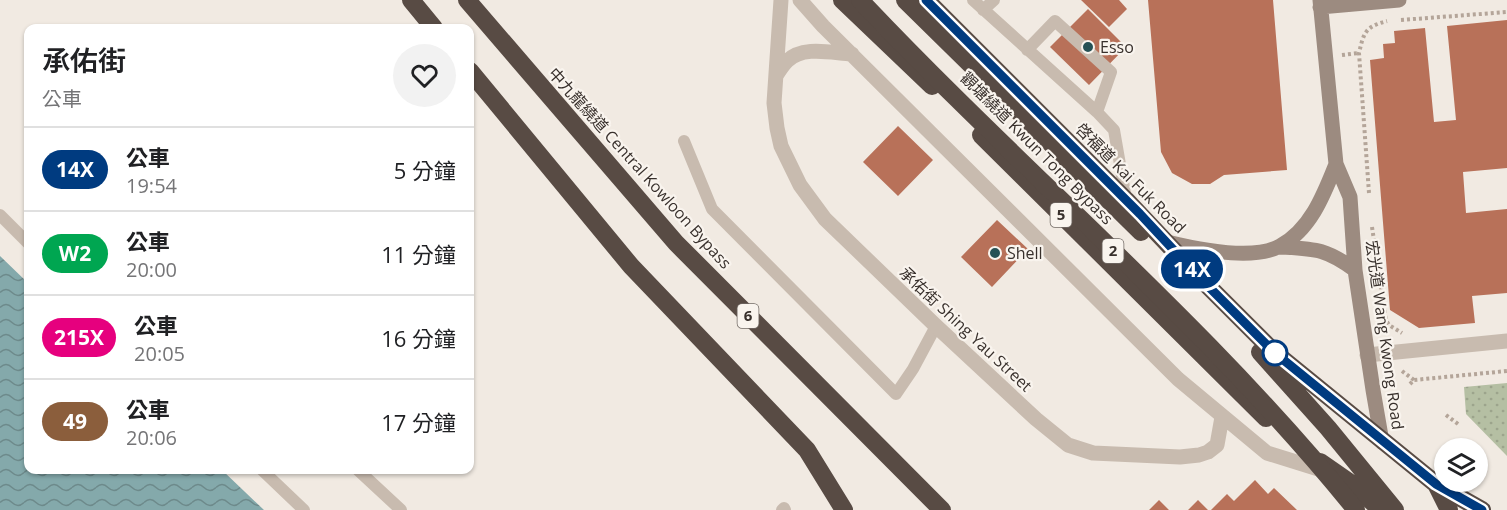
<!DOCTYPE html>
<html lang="zh-TW">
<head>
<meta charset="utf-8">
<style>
	:root { --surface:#fff; --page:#f2f2f2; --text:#202124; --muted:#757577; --line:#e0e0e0 }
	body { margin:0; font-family:"Open Sans","Noto Sans TC",sans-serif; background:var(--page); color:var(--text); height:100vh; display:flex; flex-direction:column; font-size:22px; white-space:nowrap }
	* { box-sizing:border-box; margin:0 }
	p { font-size:20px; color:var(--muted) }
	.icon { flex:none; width:33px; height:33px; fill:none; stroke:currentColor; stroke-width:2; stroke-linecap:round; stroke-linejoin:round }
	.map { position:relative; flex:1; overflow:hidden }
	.sheet { position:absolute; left:24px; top:24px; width:450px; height:450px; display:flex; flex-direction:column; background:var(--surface); border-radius:12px; box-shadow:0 2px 4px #0004 }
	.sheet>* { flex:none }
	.badge { padding:0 12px; border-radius:20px; font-size:21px; line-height:39px }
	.buttons { position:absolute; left:1434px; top:438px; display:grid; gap:12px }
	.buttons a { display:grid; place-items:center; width:54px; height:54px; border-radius:50%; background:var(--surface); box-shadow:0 2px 4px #0004; font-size:30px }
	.map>.badge { position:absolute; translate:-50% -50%; box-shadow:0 0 0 3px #fff }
	.round { display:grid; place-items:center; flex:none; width:63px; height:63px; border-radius:32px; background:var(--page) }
	.summary { display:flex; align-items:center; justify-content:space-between; height:102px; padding:0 18px }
	h1 { font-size:28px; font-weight:600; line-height:45px }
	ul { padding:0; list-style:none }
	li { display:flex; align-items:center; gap:18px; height:84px; padding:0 18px; border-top:2px solid var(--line) }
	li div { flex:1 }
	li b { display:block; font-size:22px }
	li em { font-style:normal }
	li .badge { min-width:66px; font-weight:700; text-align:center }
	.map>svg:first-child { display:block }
</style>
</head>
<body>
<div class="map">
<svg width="1507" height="510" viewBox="0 0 1507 510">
	<defs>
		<pattern id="park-dots" width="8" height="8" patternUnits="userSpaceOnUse" patternTransform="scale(1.5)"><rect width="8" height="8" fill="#b5bfa3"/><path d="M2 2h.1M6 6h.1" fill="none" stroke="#9ca48c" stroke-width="1.8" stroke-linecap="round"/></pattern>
		<pattern id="water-waves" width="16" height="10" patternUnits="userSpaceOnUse" patternTransform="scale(1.5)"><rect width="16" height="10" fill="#84a9ab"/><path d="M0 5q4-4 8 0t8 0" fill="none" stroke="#6d8a8b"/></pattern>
	</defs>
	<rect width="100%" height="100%" fill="#f1eae2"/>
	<path fill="url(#park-dots)" d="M1507 383V456L1466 414 1464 387Z"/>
	<path fill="url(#water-waves)" d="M0 256 28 283V470H222L264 510H0Z"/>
	<path fill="#b87159" d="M1081 0H1119L1127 9 1109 27Z
		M1148 0H1273L1287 170 1224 175 1210 184H1192L1172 173 1161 152Z
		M1088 9 1126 47 1089 85 1050 47Z
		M1507 20V168L1463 172 1466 213 1507 209V293L1472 296 1475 323 1419 328 1390 310 1370 60 1384 58 1383 44 1395 43 1394 31 1425 28 1434 122 1456 120 1447 26Z
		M898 126 933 160 898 196 863 162Z
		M997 220 1028 249 992 287 961 257Z
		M1255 480 1268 494 1274 488 1297 510H1211L1227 494 1234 501Z
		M1159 500 1169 510H1149Z
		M1198 500 1208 510H1188Z"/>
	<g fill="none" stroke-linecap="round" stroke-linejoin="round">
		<path stroke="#b4a599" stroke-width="4" stroke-dasharray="3 3" stroke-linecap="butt" d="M1401 20 1507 12
			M1342 55 1359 53
			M1369 193 1359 53C1364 32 1365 27 1387 21
			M1372 227 1386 320 1389 325 1402 333
			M1402 371 1414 380
			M1410 384 1414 380 1507 371
			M1446 415 1458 424"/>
		<path stroke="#c8bbaf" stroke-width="12" d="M973 0 1097 112 1114 130 1126 199
			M983 10 994 0
			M1027 50 1055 21 1111 72 1097 112
			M684 141 712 209 896 394 913 369 936 326
			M0 215 28 243
			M262 470 304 510
			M358 470 401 510
			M782 510 784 508 785 510"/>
		<path stroke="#c8bbaf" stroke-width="15" d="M781 0 774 103 777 128 781 146 800 185 825 219 936 326 1036 419 1068 445 1093 453 1180 457 1199 455 1208 452 1217 445 1222 417
			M800 0 823 26 1178 379 1267 453 1325 471
			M776 76C779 71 783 65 787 61 803 45 832 53 852 54
			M1367 355 1507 341"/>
		<path stroke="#9c8b80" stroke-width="15" d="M1320 0 1336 164 1350 197 1355 270 1373 390 1382 442
			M1320 7 1399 0
			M1167 242C1196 249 1253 261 1280 246 1311 229 1324 194 1336 164
			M1279 247C1315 249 1325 248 1355 270"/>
		<path stroke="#584b44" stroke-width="18" d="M411 0 434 28
			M467 0 676 243 942 510
			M842 0 932 86
			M905 0 1141 232
			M926 0 1126 200 1197 275 1275 353 1436 484 1482 510
			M470 71 631 266 807 450 844 510
			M981 135 1266 418
			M1260 352 1328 428 1395 510
			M1320 462 1356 487 1381 510
			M1436 484 1449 510"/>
		<path stroke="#584b44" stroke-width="18" d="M860 0C1023 173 1207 325 1356 510"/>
	</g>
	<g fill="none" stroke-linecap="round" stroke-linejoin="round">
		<g stroke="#fff" stroke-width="14">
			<path id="line" d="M926 0 1140 214 1197 275 1275 353 1436 484 1482 510"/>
		</g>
		<use href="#line" stroke="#003b80" stroke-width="9"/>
	</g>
	<g fill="#265155" stroke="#f9f4ee" stroke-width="2">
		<circle cx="1088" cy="47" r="6"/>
		<circle cx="995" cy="253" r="6"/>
	</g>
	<circle fill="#fff" stroke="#003b80" stroke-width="3" cx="1275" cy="353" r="12"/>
	<g text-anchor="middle" stroke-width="4.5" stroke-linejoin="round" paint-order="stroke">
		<g fill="#f9f4ee" stroke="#726b66" stroke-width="1.5">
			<rect x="1050.5" y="203" width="21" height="24" rx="4.5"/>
			<rect x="1102.5" y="239" width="21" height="24" rx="4.5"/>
			<rect x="737.5" y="304" width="21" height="24" rx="4.5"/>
		</g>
		<g font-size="15" font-weight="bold" fill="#38302c">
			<text x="1061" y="220">5</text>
			<text x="1113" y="256">2</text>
			<text x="748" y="321">6</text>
		</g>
		<g font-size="16" fill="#38302c" stroke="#f9f4ee" text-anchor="start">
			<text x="1100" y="53">Esso</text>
			<text x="1007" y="259">Shell</text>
		</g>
		<g font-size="16" fill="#38302c" stroke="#f9f4ee">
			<text transform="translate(1037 148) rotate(45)" y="6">觀塘繞道 Kwun Tong Bypass</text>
			<text transform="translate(640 168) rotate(48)" y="6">中九龍繞道 Central Kowloon Bypass</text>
			<text transform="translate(1131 178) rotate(45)" y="6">啓福道 Kai Fuk Road</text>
			<text transform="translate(966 329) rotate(43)" y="6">承佑街 Shing Yau Street</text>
			<text transform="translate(1385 335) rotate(82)" y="6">宏光道 Wang Kwong Road</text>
		</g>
	</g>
</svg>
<div class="buttons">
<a><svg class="icon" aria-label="layers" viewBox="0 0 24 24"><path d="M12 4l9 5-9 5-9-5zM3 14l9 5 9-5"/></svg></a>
</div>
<b class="badge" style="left:1192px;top:269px;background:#003b80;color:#fff">14X</b>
<section class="sheet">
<div class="summary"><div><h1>承佑街</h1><p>公車</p></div><a class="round"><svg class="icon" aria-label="heart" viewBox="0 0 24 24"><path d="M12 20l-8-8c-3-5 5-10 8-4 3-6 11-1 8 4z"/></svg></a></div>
<ul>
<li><span class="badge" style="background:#003b80;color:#fff">14X</span><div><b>公車</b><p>19:54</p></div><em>5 分鐘</em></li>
<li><span class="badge" style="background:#00a651;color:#fff">W2</span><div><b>公車</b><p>20:00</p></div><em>11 分鐘</em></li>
<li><span class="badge" style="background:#e6007e;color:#fff">215X</span><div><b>公車</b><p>20:05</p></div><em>16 分鐘</em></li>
<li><span class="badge" style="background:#8b5e3c;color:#fff">49</span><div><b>公車</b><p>20:06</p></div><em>17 分鐘</em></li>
</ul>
</section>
</div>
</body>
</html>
